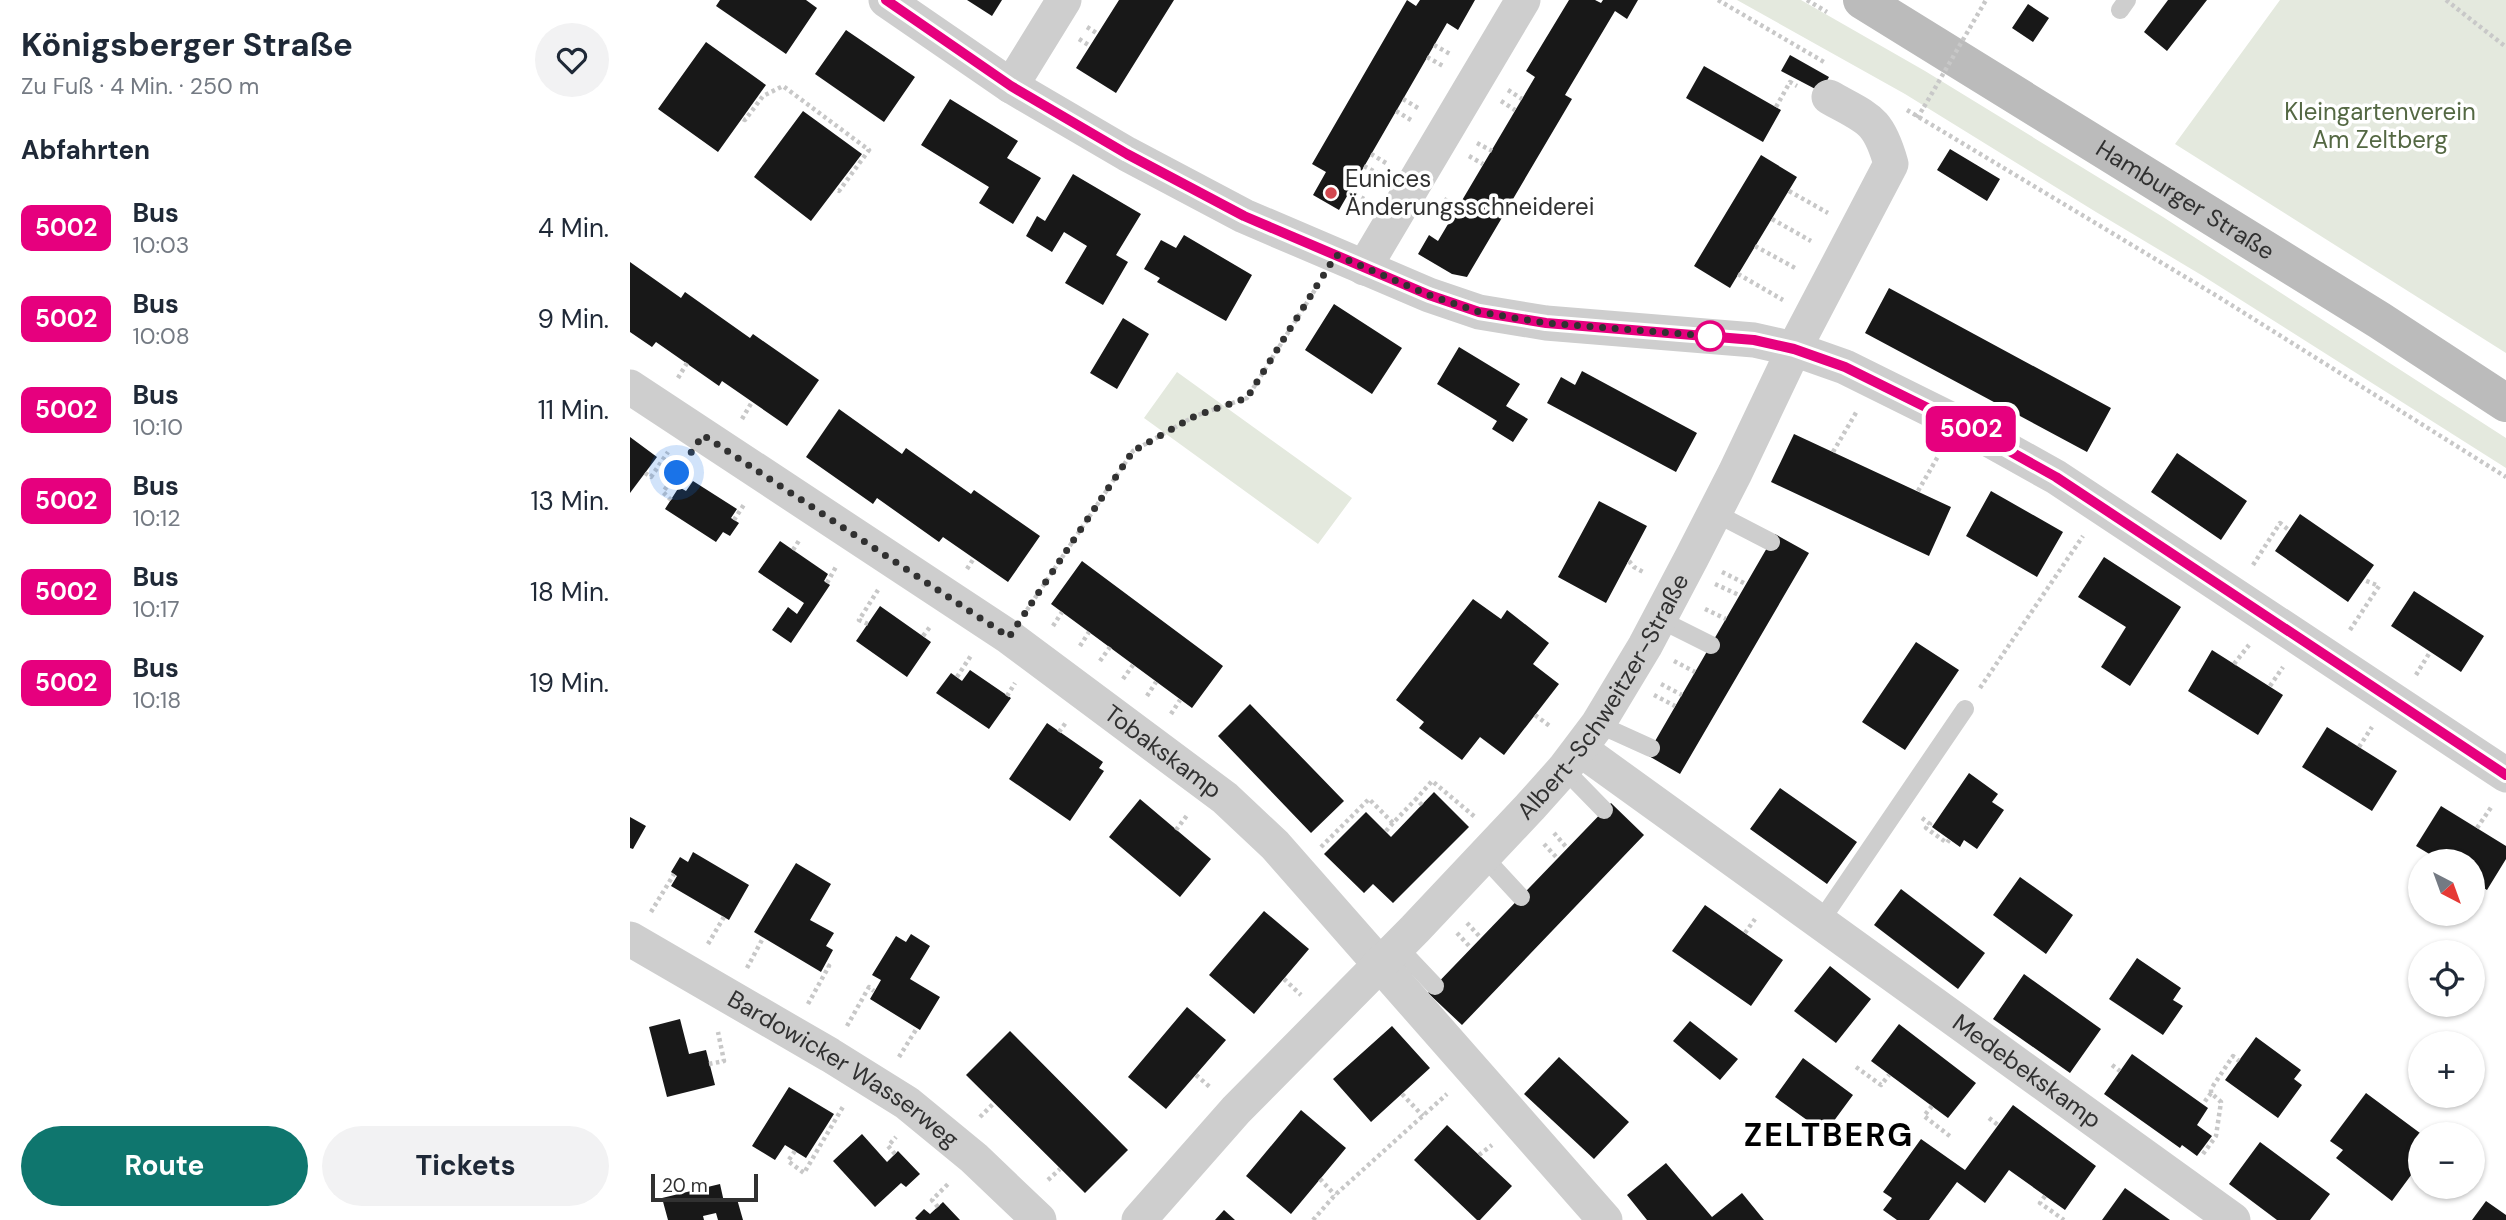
<!DOCTYPE html>
<html lang="de">
<head>
<meta charset="utf-8">
<style>
	:root { --surface:#fff; --page:#f2f2f3; --text:#1f2937; --muted:#747a83; --accent:#0f766e }
	body { margin:0; font-family:"DM Sans",sans-serif; background:var(--page); color:var(--text); height:100vh; display:flex; flex-direction:column; font-size:26px; white-space:nowrap }
	* { box-sizing:border-box; margin:0 }
	p { font-size:23px; color:var(--muted) }
	.icon { flex:none; width:38px; height:38px; fill:none; stroke:currentColor; stroke-width:2; stroke-linecap:round; stroke-linejoin:round }
	.map { position:relative; flex:1; overflow:hidden }
	.side { display:flex; flex-direction:column; background:var(--surface); width:630px }
	.side>* { flex:none }
	.badge { padding:0 14px; border-radius:10px; font-size:24px; line-height:46px }
	.needle { width:46px; rotate:139deg }
	.buttons { position:absolute; left:1778px; top:849px; display:grid; gap:14px }
	.buttons a { display:grid; place-items:center; width:77px; height:77px; border-radius:50%; background:var(--surface); box-shadow:0 2px 5px #0004; font-size:35px }
	.scale { position:absolute; left:21px; bottom:18px; width:107px; box-sizing:border-box; padding-left:7px; border:4px solid #313131; border-top:0; font-size:19px; line-height:24px; white-space:nowrap; color:#313131; -webkit-text-stroke:5px #fff; paint-order:stroke }
	.you { position:absolute; width:35px; height:35px; margin:-18px; border:5px solid #fff; border-radius:50%; background:#1a73e8; box-shadow:0 0 0 10px #1a73e833 }
	.map>.badge { position:absolute; translate:-50% -50%; box-shadow:0 0 0 4px #fff }
	h2 { padding:0 21px; font-size:26px; line-height:63px }
	.round { display:grid; place-items:center; flex:none; width:74px; height:74px; border-radius:37px; background:var(--page) }
	.overview { display:flex; align-items:center; justify-content:space-between; height:119px; padding:0 21px }
	h1 { font-size:33px; font-weight:700; line-height:52px }
	.primary-button { display:flex; gap:14px; margin-top:auto; padding:14px 21px }
	.primary-button a { flex:1; height:80px; border-radius:42px; background:var(--accent); color:#fff; font-size:28px; font-weight:700; line-height:80px; text-align:center }
	.primary-button a+a { background:var(--page); color:var(--text) }
	ul { padding:0; list-style:none }
	li { display:flex; align-items:center; gap:21px; height:91px; padding:0 21px }
	li div { flex:1 }
	li b { display:block; font-size:26px }
	li em { font-style:normal }
	li .badge { min-width:77px; font-weight:700; text-align:center }
	main { display:flex; flex:1; min-height:0 }
	.map>svg:first-child { display:block }
</style>
</head>
<body>
<main>
<section class="side">
<div class="overview"><div><h1>Königsberger Straße</h1><p>Zu Fuß · 4 Min. · 250 m</p></div><a class="round"><svg class="icon" aria-label="heart" viewBox="0 0 24 24"><path d="M12 20l-8-8c-3-5 5-10 8-4 3-6 11-1 8 4z"/></svg></a></div>
<h2>Abfahrten</h2>
<ul>
<li><span class="badge" style="background:#e6007e;color:#fff">5002</span><div><b>Bus</b><p>10:03</p></div><em>4 Min.</em></li>
<li><span class="badge" style="background:#e6007e;color:#fff">5002</span><div><b>Bus</b><p>10:08</p></div><em>9 Min.</em></li>
<li><span class="badge" style="background:#e6007e;color:#fff">5002</span><div><b>Bus</b><p>10:10</p></div><em>11 Min.</em></li>
<li><span class="badge" style="background:#e6007e;color:#fff">5002</span><div><b>Bus</b><p>10:12</p></div><em>13 Min.</em></li>
<li><span class="badge" style="background:#e6007e;color:#fff">5002</span><div><b>Bus</b><p>10:17</p></div><em>18 Min.</em></li>
<li><span class="badge" style="background:#e6007e;color:#fff">5002</span><div><b>Bus</b><p>10:18</p></div><em>19 Min.</em></li>
</ul>
<div class="primary-button"><a>Route</a><a>Tickets</a></div>
</section>
<div class="map">
<svg width="1876" height="1220" viewBox="0 0 1876 1220">
	<rect width="100%" height="100%" fill="#fff"/>
	<path fill="#e4e9de" d="M1107 0H1171L1295 71 1533 217 1876 438V468L1573 276 1466 212 1275 94Z
		M1650 0H1876V353L1545 144Z
		M547 372 722 498 688 544 514 418Z"/>
	<path fill="#181818" d="M90 0H176L187 8 156 54 86 6Z
		M337 0H372L362 16Z
		M489 0H544L486 93 446 68Z
		M777 0 786 6 790 0H845L828 30 817 23 709 210 683 195 696 172 682 164Z
		M939 0H965L971 3 973 0H1008L997 19 985 11 935 95 942 99 837 277 822 274 788 254 799 235 808 241 889 104 905 77 896 71Z
		M1538 0H1577L1537 51 1514 32Z
		M1398 4 1419 18 1403 42 1382 28Z
		M216 30 285 77 254 122 185 74Z
		M76 42 136 85 88 152 28 109Z
		M1160 55 1199 77 1191 92 1151 71Z
		M1074 66 1151 110 1133 142 1056 98Z
		M320 99 388 141 377 158 411 178 383 224 349 203 359 187 291 145Z
		M173 111 232 154 181 221 124 177Z
		M1320 149 1370 179 1357 201 1307 170Z
		M1131 155 1167 177 1100 288 1064 266Z
		M443 174 511 214 486 255 498 262 473 305 435 283 457 246 434 232 422 252 396 236 407 216 415 221Z
		M554 235 622 275 596 321 527 282 530 278 514 269 531 240 546 248Z
		M0 262 51 298 55 292 120 338 123 334 189 380 157 426 92 381 89 386 26 342 22 347 0 332Z
		M1259 288 1481 408 1457 452 1235 333Z
		M704 304 772 348 742 394 675 350Z
		M493 318 519 334 487 389 460 373Z
		M829 347 890 384 876 406 898 419 883 442 862 429 867 421 807 384Z
		M952 371 1067 433 1046 472 917 403 931 377 945 385Z
		M209 409 272 454 276 448 341 494 344 490 410 536 378 582 313 537 309 542 247 498 243 504 176 457Z
		M1164 434 1321 507 1299 556 1141 482Z
		M0 437 27 457 0 493Z
		M1547 453 1617 501 1591 540 1521 492Z
		M63 481 107 509 101 518 109 523 100 536 93 532 86 542 35 509 49 487 56 491Z
		M1361 491 1433 532 1407 577 1336 536Z
		M969 501 1017 526 976 603 928 577Z
		M1670 514 1744 565 1718 602 1645 551Z
		M1145 534 1179 553 1050 774 1017 755Z
		M150 541 198 574 194 581 200 585 161 643 142 630 158 607 167 614 174 603 128 572Z
		M1474 557 1551 607 1500 686 1471 667 1496 627 1448 597Z
		M452 561 593 666 562 708 421 604Z
		M1784 591 1854 636 1831 672 1761 626Z
		M843 599 871 619 877 610 919 643 903 664 929 684 874 755 850 737 832 760 789 728 794 722 766 700Z
		M250 606 301 642 277 677 226 641Z
		M1286 642 1329 670 1275 750 1232 722Z
		M1582 650 1653 695 1628 735 1558 691Z
		M340 670 381 698 359 729 306 693 321 673 332 681Z
		M620 704 714 801 681 833 588 736Z
		M417 723 473 762 469 768 474 771 440 821 379 779Z
		M1697 727 1767 771 1742 811 1672 767Z
		M1339 773 1368 794 1362 802 1374 810 1347 849 1334 840 1330 847 1302 827Z
		M1150 788 1227 842 1197 884 1120 829Z
		M804 792 839 827 763 903 743 884 734 893 694 854 736 812 761 837Z
		M510 799 581 859 550 897 479 837Z
		M981 803 1014 835 832 1025 798 993Z
		M1811 806 1876 846V859L1857 890 1843 881V861H1811L1786 846Z
		M0 817 16 826 3 849 0 848Z
		M63 852 119 885 99 920 41 886 47 876 41 872 50 857 58 862Z
		M166 863 201 884 180 920 204 933 196 946 203 950 191 972 124 932Z
		M1390 877 1443 915 1416 954 1363 915Z
		M1271 889 1355 953 1328 989 1244 925Z
		M1075 905 1153 960 1121 1006 1042 951Z
		M634 911 679 949 624 1014 579 975Z
		M281 934 300 946 280 979 310 997 290 1030 240 999 251 980 242 975 266 936 276 942Z
		M1507 958 1551 988 1543 1000 1553 1006 1533 1035 1479 999Z
		M1200 966 1241 999 1206 1043 1164 1011Z
		M1394 974 1471 1029 1440 1073 1363 1019Z
		M557 1007 596 1040 536 1109 498 1077Z
		M50 1019 59 1054 76 1050 85 1085 37 1097 19 1027Z
		M1060 1021 1108 1059 1090 1080 1043 1041Z
		M1269 1024 1346 1083 1318 1118 1241 1061Z
		M762 1026 800 1068 741 1122 703 1079Z
		M380 1031 498 1150 455 1193 336 1075Z
		M1626 1037 1671 1070 1664 1079 1672 1085 1648 1118 1595 1080Z
		M1502 1054 1578 1108 1567 1125 1582 1136 1567 1156 1552 1145 1550 1148 1474 1094Z
		M929 1057 999 1122 964 1159 894 1094Z
		M1173 1058 1223 1095 1195 1133 1145 1097Z
		M159 1087 204 1114 176 1158 155 1145 145 1160 122 1146Z
		M1736 1093 1790 1133V1163L1762 1201 1706 1158 1713 1150 1700 1141Z
		M1383 1105 1466 1166 1435 1210 1379 1170 1355 1203 1327 1182 1299 1220H1267L1253 1210 1262 1198 1253 1192 1291 1139 1335 1170Z
		M671 1110 716 1148 661 1214 616 1176Z
		M817 1125 882 1186 850 1220H847L784 1160Z
		M232 1134 257 1162 268 1151 290 1174 276 1187 271 1183 245 1207 203 1161Z
		M1630 1142 1700 1194 1680 1220H1647L1599 1184Z
		M1036 1163 1082 1217 1112 1193 1134 1220H1017L997 1195Z
		M90 1184 94 1202 107 1199 113 1220H88L86 1213 73 1216 74 1220H38L32 1198Z
		M1495 1188 1540 1220H1472Z
		M1856 1201 1876 1215V1220H1842Z
		M313 1202 330 1220H287L285 1218 294 1209 300 1214Z
		M594 1210 605 1220H585Z"/>
	<g fill="none" stroke-linecap="round" stroke-linejoin="round">
		<path stroke="#c8c8c8" stroke-width="4.5" stroke-dasharray="3.5 3.5" stroke-linecap="butt" d="M1088 0 1194 62
			M1177 0 1197 12
			M1816 0 1876 47
			M457 27 468 34
			M449 39 460 46
			M804 45 820 54
			M797 57 813 66
			M878 90 892 99
			M773 99 788 108
			M871 101 885 110
			M1146 107 1160 82 1167 86
			M1277 110 1587 296 1876 477
			M766 111 781 120
			M1287 118 1294 107
			M113 119 115 120 133 96 153 86 239 150 209 191 206 189
			M847 143 862 151
			M741 154 756 163
			M839 156 853 164
			M734 166 749 174
			M719 191 734 199
			M1159 191 1198 213
			M814 199 828 208
			M807 210 821 219
			M1142 219 1181 241
			M1125 246 1167 269
			M1108 274 1153 300
			M48 378 57 363
			M112 419 122 402
			M1203 452 1227 411
			M15 473 21 477 38 452
			M1288 491 1310 453
			M41 500 33 492 53 464
			M104 520 115 503
			M163 550 170 539
			M999 561 1004 567 1015 573
			M1623 565 1650 523 1660 531
			M337 569 344 558
			M1092 572 1116 584
			M197 583 207 565
			M1085 584 1109 595
			M1075 609 1096 619
			M397 610 503 451 565 416 617 398 688 285
			M238 624 229 620 248 590
			M423 626 432 612
			M1720 630 1749 586 1734 580
			M293 636 300 627
			M450 646 459 632
			M470 661 480 647
			M1044 661 1065 672
			M1604 664 1619 645
			M1786 675 1800 652
			M327 677 342 654
			M493 679 503 665
			M1031 684 1052 695
			M1640 686 1653 667
			M1350 688 1453 536
			M1024 695 1045 706
			M377 696 385 683
			M517 696 526 682
			M541 714 550 700
			M905 715 921 727
			M429 732 437 721
			M1729 747 1742 727
			M792 805 786 799 802 781 845 817
			M1292 818 1300 824 1296 828 1317 843 1319 840
			M1847 828 1862 806
			M546 830 558 814
			M756 831 763 823
			M924 833 937 848
			M914 844 928 859
			M691 847 739 799 763 823 786 799
			M21 912 44 874
			M837 923 851 938
			M827 933 841 948
			M1115 933 1125 919
			M78 944 94 917
			M117 968 133 938
			M654 979 671 995
			M178 1004 199 966 195 964
			M217 1026 239 987 244 991
			M269 1057 287 1028
			M79 1064 94 1061 88 1032
			M1482 1065 1490 1071
			M1226 1067 1251 1085 1259 1075
			M566 1075 581 1088
			M1581 1093V1089L1603 1056 1609 1061
			M772 1094 793 1116
			M1302 1106 1294 1116 1321 1137
			M350 1117 364 1103
			M1359 1118 1368 1125
			M165 1151 158 1161 174 1173 214 1105
			M265 1154 258 1146 266 1137
			M1573 1154 1586 1136 1591 1102 1581 1093 1573 1104
			M849 1155 862 1145
			M690 1179 705 1195
			M418 1180 430 1169
			M1415 1196 1410 1203 1434 1220
			M308 1207 302 1200 319 1183
			M683 1220 705 1195 817 1094"/>
		<path stroke="#cecece" stroke-width="18" d="M1490 10 1497 0
			M1085 513 1141 542
			M1029 619 1081 645
			M968 724 1021 748
			M934 769 974 810
			M854 857 891 897
			M1190 922 1335 709
			M768 947 805 986"/>
		<g stroke="#cecece" stroke-width="35">
			<path d="M256 0 381 86 497 154 614 216 799 295 849 312 916 323 1124 340 1164 349 1215 367 1340 429 1426 477 1876 775"/>
			<path d="M381 86 434 0"/>
			<path d="M734 268 893 0"/>
			<path id="s1" d="M0 387 379 637 595 798 645 845 975 1220"/>
			<path id="s2" d="M950 749 1603 1220"/>
			<path id="s3" d="M0 939 200 1055 277 1103 344 1158 409 1220"/>
			<path id="s4" d="M509 1220 606 1110 785 929 900 807 934 769 968 724 1015 646 1062 557 1105 473 1164 349 1261 164C1248 118 1238 119 1199 97"/>
		</g>
		<path stroke="#bbb" stroke-width="38" id="s5" d="M1232 0 1749 320 1876 403"/>
		<path stroke="#c8c8c8" stroke-width="4.5" stroke-dasharray="3.5 3.5" stroke-linecap="butt" d="M1294 107 1356 0"/>
	</g>
	<g fill="none" stroke-linecap="round" stroke-linejoin="round">
		<g stroke="#fff" stroke-width="16">
			<path id="line" d="M256 0 381 86 497 154 614 216 799 295 849 312 916 323 1124 340 1164 349 1215 367 1340 429 1426 477 1876 775"/>
		</g>
		<use href="#line" stroke="#e6007e" stroke-width="10"/>
		<path stroke="#313131" stroke-width="7" stroke-dasharray="0 12.6" d="M47 473 73 435 379 637 503 451 565 416 617 398 706 255 799 295 849 312 916 323 1080 336"/>
	</g>
	<circle fill="#d24850" stroke="#fff" stroke-width="2.5" cx="701" cy="193" r="7"/>
	<circle fill="#fff" stroke="#e6007e" stroke-width="3.5" cx="1080" cy="336" r="14"/>
	<g text-anchor="middle" stroke-width="7" stroke-linejoin="round" paint-order="stroke">
		<g font-size="24" fill="#546843" stroke="#fff">
			<text x="1750" y="120">Kleingartenverein<tspan x="1750" dy="28">Am Zeltberg</tspan></text>
		</g>
		<g font-size="24" fill="#313131" stroke="#fff" text-anchor="start">
			<text x="715" y="187">Eunices<tspan x="715" dy="28">Änderungsschneiderei</tspan></text>
		</g>
		<g font-size="24" fill="#313131" stroke="#fff">
			<text dy="8" stroke="none"><textPath href="#s5" startOffset="380">Hamburger Straße</textPath></text>
			<text dy="8" stroke="none"><textPath href="#s4" startOffset="702">Albert-Schweitzer-Straße</textPath></text>
			<text dy="8" stroke="none"><textPath href="#s1" startOffset="646">Tobakskamp</textPath></text>
			<text dy="8" stroke="none"><textPath href="#s3" startOffset="250">Bardowicker Wasserweg</textPath></text>
			<text dy="8" stroke="none"><textPath href="#s2" startOffset="551">Medebekskamp</textPath></text>
		</g>
		<g font-size="32" font-weight="bold" letter-spacing="2" fill="#000" stroke="#fff">
			<text x="1199" y="1146">ZELTBERG</text>
		</g>
	</g>
</svg>
<div class="buttons">
<a><svg class="needle" viewBox="-14 -14 28 28"><path d="M0-13l5 13h-10z" fill="#e53935"/><path d="M0 13l5-13h-10z" fill="#747a83"/></svg></a>
<a><svg class="icon" aria-label="locate" viewBox="0 0 24 24"><circle cx="12" cy="12" r="6"/><path d="M12 2v4M12 18v4M2 12h4M18 12h4"/></svg></a>
<a>+</a>
<a>−</a>
</div>
<div class="scale">20 m</div>
<div class="you" style="left:47px;top:473px"></div>
<b class="badge" style="left:1341px;top:429px;background:#e6007e;color:#fff">5002</b>
</div>
</main>
</body>
</html>
